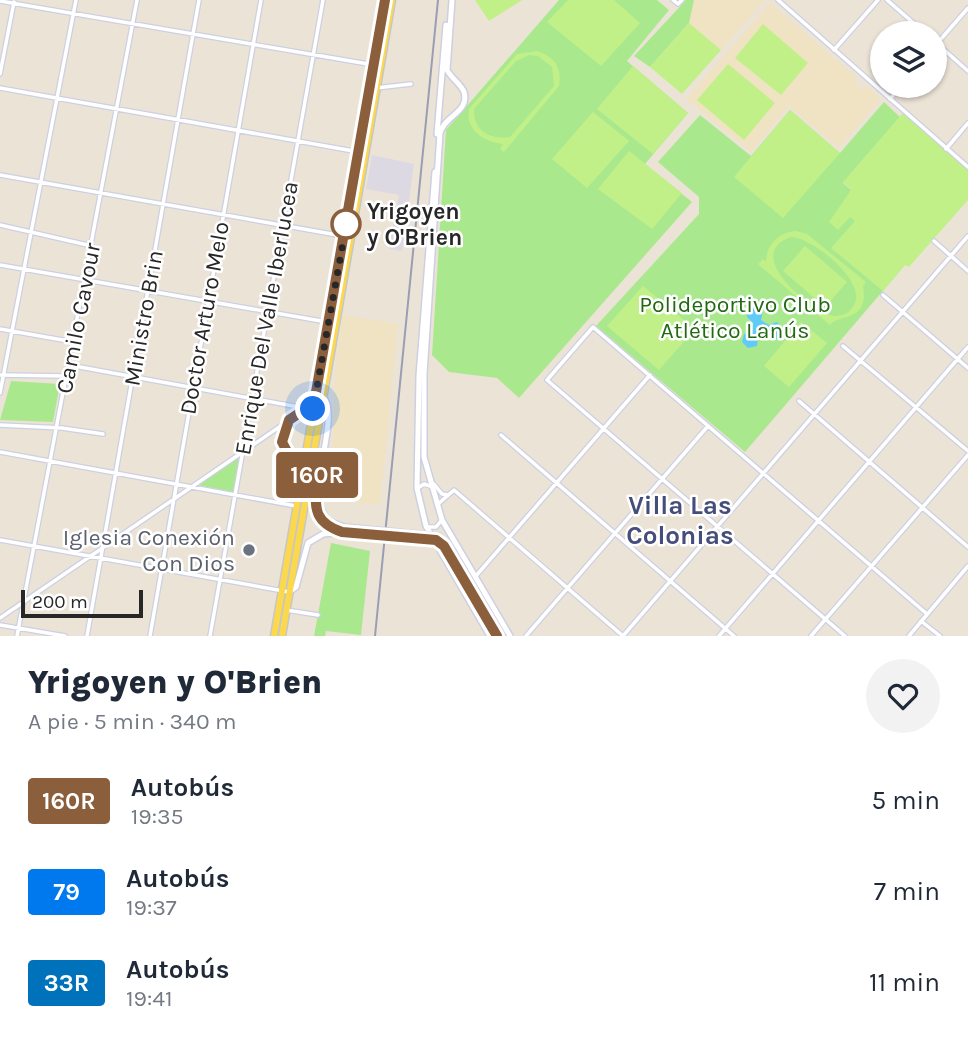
<!DOCTYPE html>
<html lang="es">
<head>
<meta charset="utf-8">
<style>
	:root { --surface:#fff; --page:#f2f2f3; --text:#1f2937; --muted:#747a83 }
	body { margin:0; font-family:Karla,sans-serif; background:var(--page); color:var(--text); height:100vh; display:flex; flex-direction:column; font-size:26px; white-space:nowrap }
	* { box-sizing:border-box; margin:0 }
	p { font-size:23px; color:var(--muted) }
	.icon { flex:none; width:38px; height:38px; fill:none; stroke:currentColor; stroke-width:2; stroke-linecap:round; stroke-linejoin:round }
	.map { position:relative; height:636px; overflow:hidden }
	.drawer { display:flex; flex-direction:column; background:var(--surface); flex:1 }
	.drawer>* { flex:none }
	.badge { padding:0 14px; border-radius:5px; font-size:24px; line-height:46px }
	.fabs { position:absolute; left:870px; top:21px; display:grid; gap:14px }
	.fabs a { display:grid; place-items:center; width:77px; height:77px; border-radius:50%; background:var(--surface); box-shadow:0 2px 5px #0004; font-size:35px }
	.scale { position:absolute; left:21px; bottom:18px; width:122px; box-sizing:border-box; padding-left:7px; border:4px solid #272727; border-top:0; font-size:19px; line-height:24px; white-space:nowrap; color:#272727; -webkit-text-stroke:5px #fff; paint-order:stroke }
	.you { position:absolute; width:35px; height:35px; margin:-18px; border:5px solid #fff; border-radius:50%; background:#1a73e8; box-shadow:0 0 0 10px #1a73e833 }
	.map>.badge { position:absolute; translate:-50% -50%; box-shadow:0 0 0 4px #fff }
	.round { display:grid; place-items:center; flex:none; width:74px; height:74px; border-radius:37px; background:var(--page) }
	.headline { display:flex; align-items:center; justify-content:space-between; height:119px; padding:0 28px }
	h1 { font-size:33px; font-weight:800; line-height:52px }
	ul { padding:0; list-style:none }
	li { display:flex; align-items:center; gap:21px; height:91px; padding:0 28px }
	li div { flex:1 }
	li b { display:block; font-size:26px }
	li em { font-style:normal }
	li .badge { min-width:77px; font-weight:700; text-align:center }
	.map>svg:first-child { display:block }
</style>
</head>
<body>
<div class="map">
<svg width="968" height="636" viewBox="0 0 968 636">
	<rect width="100%" height="100%" fill="#ece3d7"/>
	<path fill="#dcd9e3" d="M372 155 414 164 402 251 389 249 399 195 366 189Z"/>
	<path fill="#efe3c4" d="M694 0H765L682 94 650 67 689 23Z
		M770 3 854 75 859 88H869L881 99 839 148 789 106 751 152 686 99Z
		M342 315 398 324 380 505 338 501 331 495 335 373Z"/>
	<path fill="#aae88e" d="M559 0H657L669 10 627 61 688 113 645 164 692 202 519 398 497 378 449 372 432 355 446 130Z
		M686 0H694L689 23 650 67 634 56Z
		M884 102 900 117 843 183 851 190 855 212 851 217 905 265 745 452 596 326 699 214V197L658 162 700 115 751 156 790 110 840 153Z
		M11 381 60 384 53 422 0 420Z
		M239 456 233 492 197 485Z
		M331 543 370 551 361 635 326 631 325 636H314Z"/>
	<path fill="#c1f088" fill-rule="evenodd" d="M475 0H522L489 21Z
		M568 0H614L640 23 601 66 547 22Z
		M689 23 721 50 682 94 650 67Z
		M763 24 808 63 781 95 735 58Z
		M537 51C555 57 562 67 559 86L504 152 500 149 503 144C485 142 465 131 469 109L517 54ZM529 55 538 56 552 67 554 86 510 137C490 140 473 131 474 109L516 61Z
		M728 64 775 103 744 140 697 100Z
		M633 66 688 113 653 154 597 109Z
		M790 110 840 153 783 218 734 177Z
		M593 112 629 141 587 188 552 159Z
		M903 113 968 169V200L909 267 905 265 883 291 831 248 855 221 850 217 838 230 829 222 851 190 843 182Z
		M629 151 682 193 652 229 598 189Z
		M796 231 807 234 866 282 863 286C869 323 840 313 830 325L758 264 763 259 766 262C766 245 779 232 796 231ZM791 237C812 237 868 282 854 305 850 312 844 316 836 316 819 317 738 255 791 237Z
		M805 246 847 282 825 307 783 271Z
		M643 286 695 329 659 370 607 326Z
		M801 322 827 343 789 387 764 366Z"/>
	<path fill="#60cbf8" d="M756 305 763 311 761 320 769 325 777 322 783 328 782 337 773 340 767 334 758 338 757 346 748 348 742 342 744 334 752 331 753 323 747 317 748 308Z"/>
	<g fill="none" stroke-linecap="round" stroke-linejoin="round">
		<g stroke="#ccd0e2" stroke-width="6">
			<path id="street" d="M673 0 678 4 682 0
				M778 0 968 167
				M887 0 925 33
				M0 1 374 65
				M934 41 968 71
				M934 47 968 8
				M834 50 878 0
				M0 74 14 2
				M0 88 359 152
				M376 88 411 84
				M890 99 901 86
				M946 149 968 123
				M0 175 343 236
				M0 225 92 246
				M934 241 968 271
				M0 265 327 322
				M883 295 968 368
				M0 329 74 342
				M843 346 968 451
				M69 365 315 410
				M0 375 66 376
				M0 393 76 0
				M799 401 968 547
				M0 425 62 428 103 434
				M501 435 734 636
				M0 452 296 506
				M434 484 442 494 448 495
				M418 488 424 484 433 487
				M437 505 454 490 623 636
				M428 527H436L441 521
				M0 540 289 592
				M475 577 650 375
				M286 610 318 615
				M0 618 307 408
				M921 621 940 636
				M0 625 65 636
				M17 636 137 0
				M87 636 199 0
				M150 636 261 0
				M210 636 323 0
				M526 636 708 426
				M623 636 968 236
				M719 636 968 347
				M811 636 968 455
				M845 636 547 380 593 327 927 614
				M909 636 968 566"/>
		</g>
		<g stroke="#ccd0e2" stroke-width="8">
			<path id="secondary" d="M452 0 447 70C451 78 461 84 464 92 470 112 444 116 440 133L424 374V457L442 520 510 636
				M437 134 446 25
				M435 172 419 376 417 488 426 526 490 636
				M323 396C342 421 302 492 328 521L344 527
				M311 465 317 473C314 498 311 521 340 531
				M289 592 296 587 308 543 323 534 343 532"/>
		</g>
		<g stroke="#c7c7c7" stroke-width="9">
			<path id="primary" d="M289 420 282 446 289 455 306 464
				M274 636 385 0
				M282 636 392 0"/>
		</g>
		<use href="#street" stroke="#fff" stroke-width="3.5"/>
		<use href="#secondary" stroke="#fff" stroke-width="5"/>
		<use href="#primary" stroke="#fcd84c" stroke-width="6"/>
		<path stroke="#9a9db4" stroke-width="2" d="M375 636 438 0"/>
		<g stroke="#ccd0e2" stroke-width="8" stroke-linecap="butt">
			<path id="secondary-bridge" d="M344 527 439 536 452 550 502 636
				M343 532 440 542 497 636"/>
		</g>
		<use href="#secondary-bridge" stroke="#fff" stroke-width="5"/>
	</g>
	<g fill="none" stroke-linecap="round" stroke-linejoin="round">
		<g stroke="#fff" stroke-width="16">
			<path id="line" d="M385 0 313 409 307 408 289 420 282 442 289 455 316 469C319 498 305 519 342 532L436 540 444 546 497 636"/>
		</g>
		<use href="#line" stroke="#8b5e3c" stroke-width="10"/>
		<path stroke="#272727" stroke-width="7" stroke-dasharray="0 12.6" d="M313 409 348 215 346 224"/>
	</g>
	<circle fill="#fff" stroke="#8b5e3c" stroke-width="3.5" cx="346" cy="224" r="14"/>
	<circle fill="#6b7280" stroke="#fff" stroke-width="2.5" cx="249" cy="550" r="7"/>
	<g text-anchor="middle" stroke-width="5" stroke-linejoin="round" paint-order="stroke">
		<g font-size="23" font-weight="bold" fill="#272727" stroke="#fff" text-anchor="start">
			<text x="367" y="219">Yrigoyen<tspan x="367" dy="26">y O'Brien</tspan></text>
		</g>
		<g font-size="23" fill="#226913" stroke="#fff">
			<text x="735" y="312">Polideportivo Club<tspan x="735" dy="26">Atlético Lanús</tspan></text>
		</g>
		<g font-size="23" fill="#272727" stroke="#fff">
			<text transform="translate(78 318) rotate(-79)" y="8">Camilo Cavour</text>
			<text transform="translate(143 318) rotate(-80)" y="8">Ministro Brin</text>
			<text transform="translate(204 318) rotate(-80)" y="8">Doctor Arturo Melo</text>
			<text transform="translate(266 318) rotate(-80)" y="8">Enrique Del Valle Iberlucea</text>
		</g>
		<g font-size="23" fill="#5b616d" stroke="#fff" text-anchor="end">
			<text x="235" y="545">Iglesia Conexión<tspan x="235" dy="26">Con Dios</tspan></text>
		</g>
		<g font-size="26" font-weight="bold" fill="#454d7b" stroke="#fff">
			<text x="680" y="514">Villa Las<tspan x="680" dy="30">Colonias</tspan></text>
		</g>
	</g>
</svg>
<div class="fabs">
<a><svg class="icon" aria-label="layers" viewBox="0 0 24 24"><path d="M12 4l9 5-9 5-9-5zM3 14l9 5 9-5"/></svg></a>
</div>
<div class="scale">200 m</div>
<div class="you" style="left:313px;top:409px"></div>
<b class="badge" style="left:317px;top:475px;background:#8b5e3c;color:#fff">160R</b>
</div>
<section class="drawer">
<div class="headline"><div><h1>Yrigoyen y O'Brien</h1><p>A pie · 5 min · 340 m</p></div><a class="round"><svg class="icon" aria-label="heart" viewBox="0 0 24 24"><path d="M12 20l-8-8c-3-5 5-10 8-4 3-6 11-1 8 4z"/></svg></a></div>
<ul>
<li><span class="badge" style="background:#8b5e3c;color:#fff">160R</span><div><b>Autobús</b><p>19:35</p></div><em>5 min</em></li>
<li><span class="badge" style="background:#0079ef;color:#fff">79</span><div><b>Autobús</b><p>19:37</p></div><em>7 min</em></li>
<li><span class="badge" style="background:#0072bc;color:#fff">33R</span><div><b>Autobús</b><p>19:41</p></div><em>11 min</em></li>
</ul>
</section>
</body>
</html>
